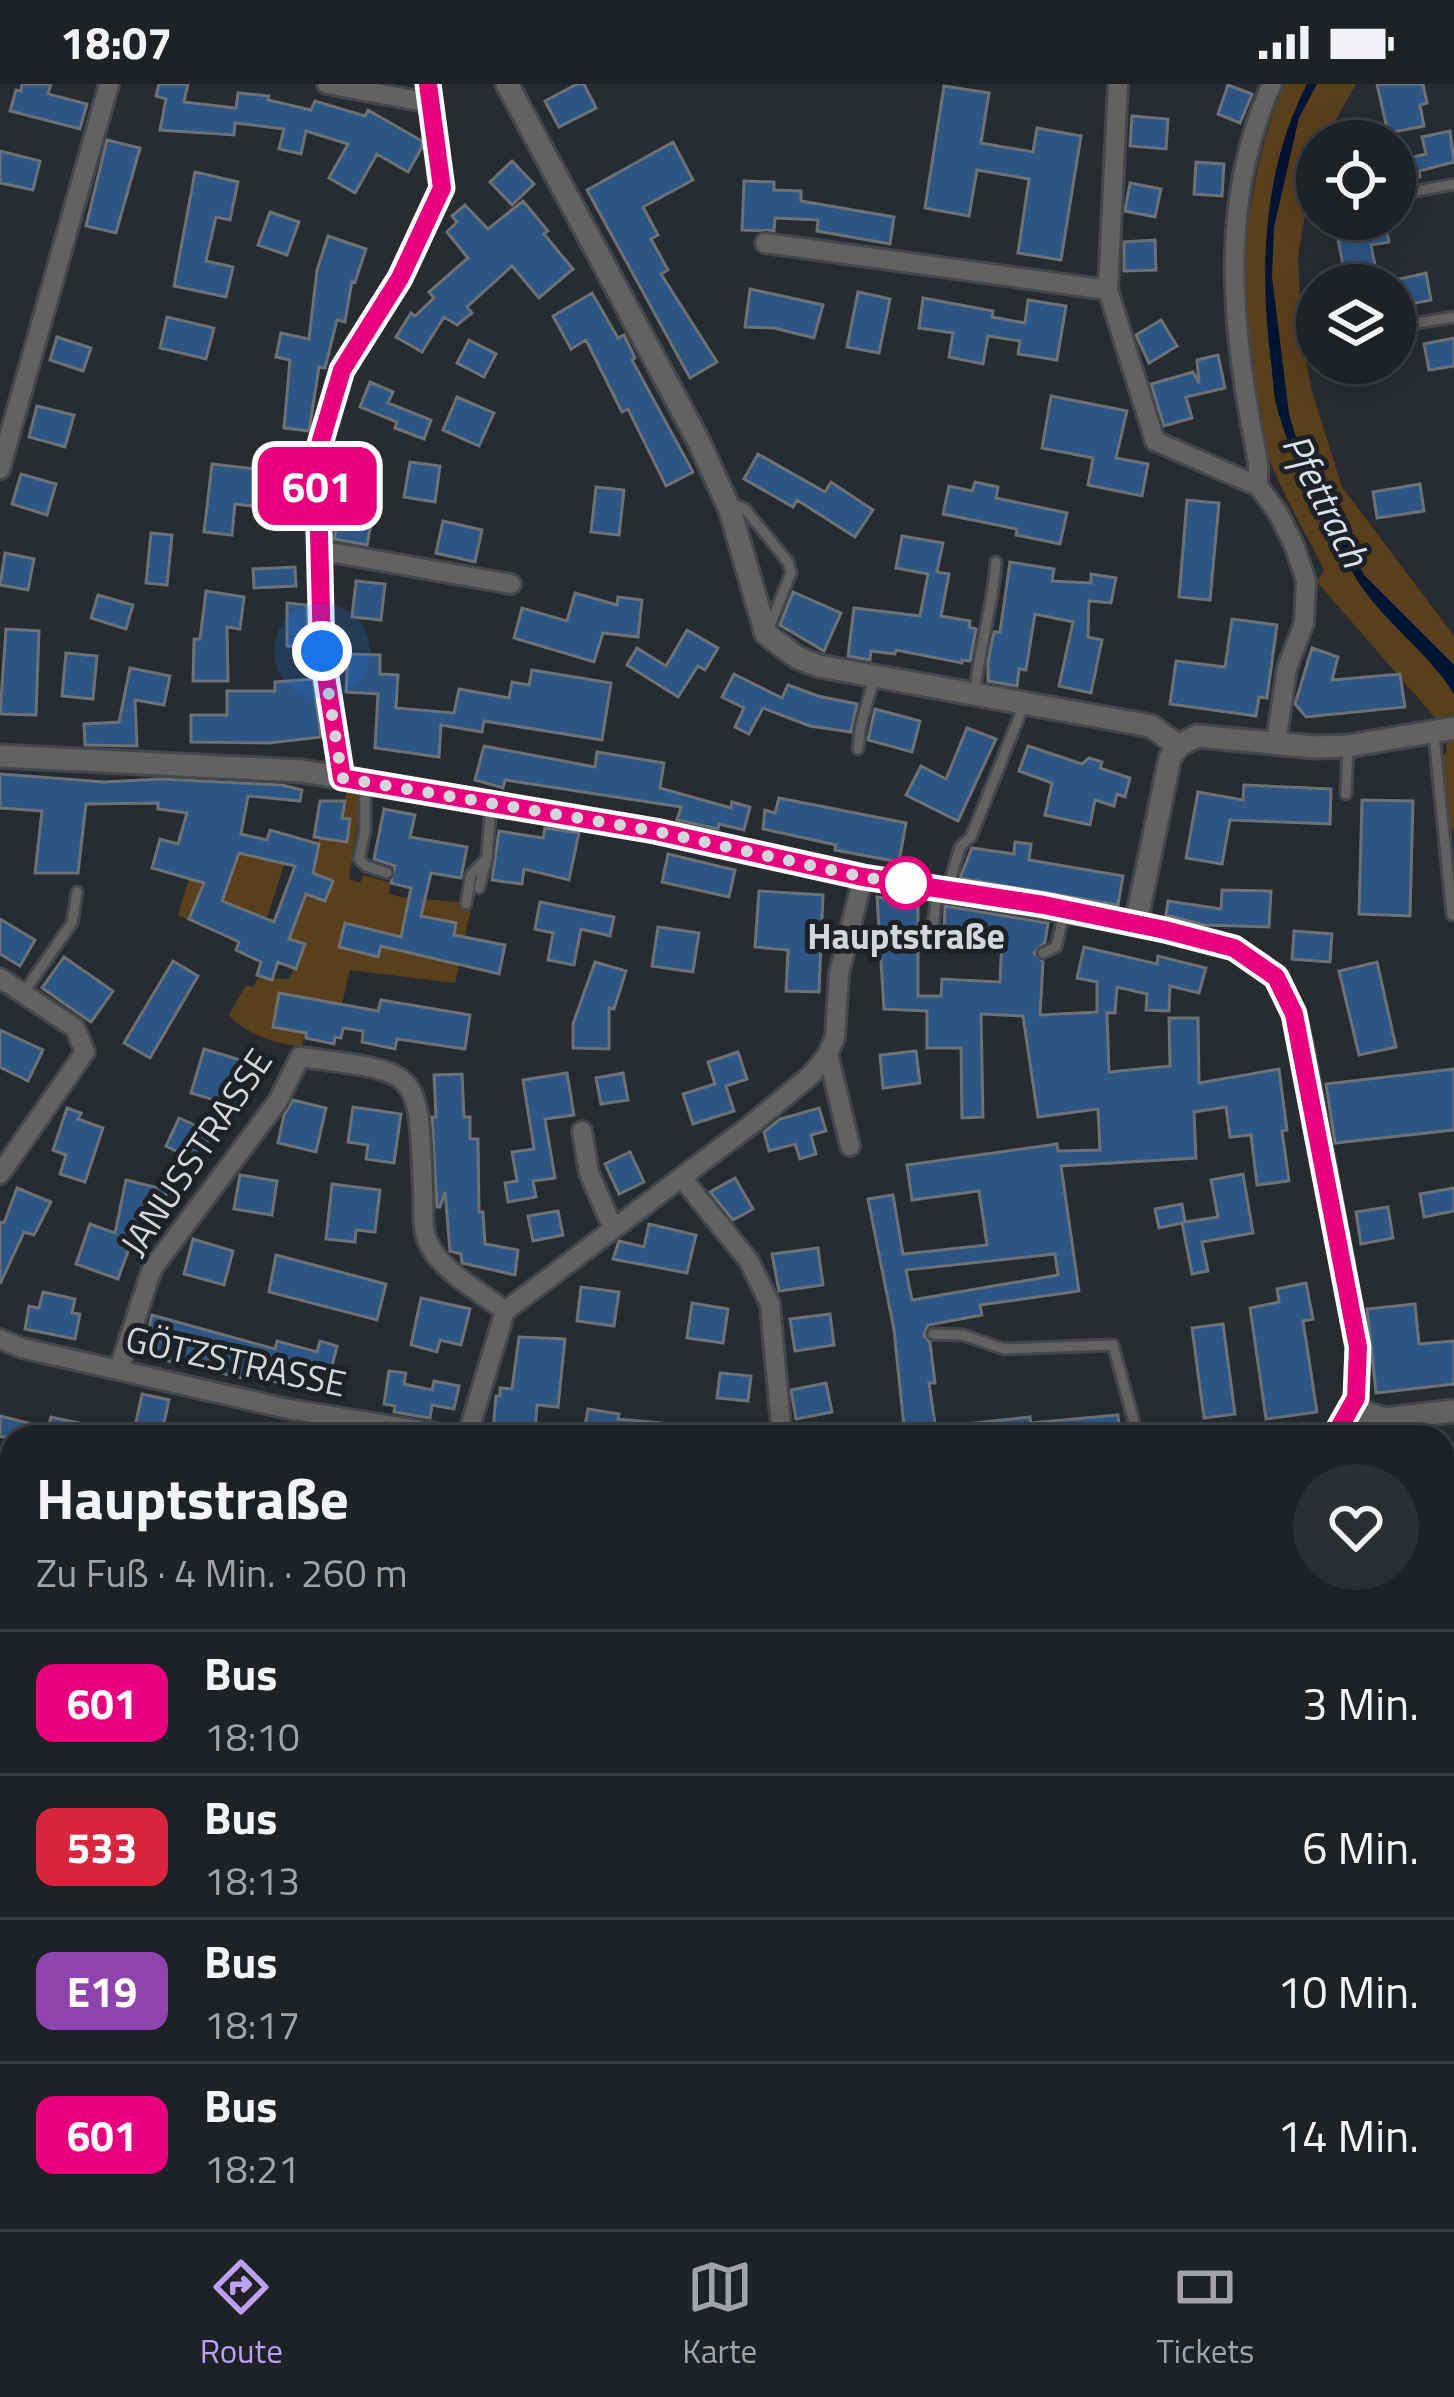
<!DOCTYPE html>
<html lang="de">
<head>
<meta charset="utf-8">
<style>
	:root { --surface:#1e2125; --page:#2b2e32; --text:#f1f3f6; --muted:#a1a3a7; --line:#3c3e42; --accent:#bca0f2 }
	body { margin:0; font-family:"Titillium Web",sans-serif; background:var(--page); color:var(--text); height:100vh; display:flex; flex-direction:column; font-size:45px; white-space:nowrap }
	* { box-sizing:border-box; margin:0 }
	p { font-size:39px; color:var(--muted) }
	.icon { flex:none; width:66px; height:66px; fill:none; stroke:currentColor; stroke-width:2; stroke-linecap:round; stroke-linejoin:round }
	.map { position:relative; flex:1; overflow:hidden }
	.drawer { position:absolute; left:0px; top:1341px; width:1455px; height:804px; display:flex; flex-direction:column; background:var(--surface); border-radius:36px 36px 0 0; box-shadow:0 6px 30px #0003,0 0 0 3px var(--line) }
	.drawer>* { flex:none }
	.badge { padding:0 24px; border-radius:18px; font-size:42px; line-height:78px }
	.buttons { position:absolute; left:1296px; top:36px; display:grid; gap:24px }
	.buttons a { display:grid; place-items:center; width:120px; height:120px; border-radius:50%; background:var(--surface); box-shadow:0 6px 30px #0003,0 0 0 3px var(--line); font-size:60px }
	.you { position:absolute; width:60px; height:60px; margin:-30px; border:9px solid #fff; border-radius:50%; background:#1a73e8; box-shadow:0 0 0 18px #1a73e833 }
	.map>.badge { position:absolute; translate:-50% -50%; box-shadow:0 0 0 6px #fff }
	.round { display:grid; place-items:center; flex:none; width:126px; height:126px; border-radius:63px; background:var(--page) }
	.overview { display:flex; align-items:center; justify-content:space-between; height:204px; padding:0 36px }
	h1 { font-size:57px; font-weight:700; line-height:90px }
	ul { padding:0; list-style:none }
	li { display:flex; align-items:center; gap:36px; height:144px; padding:0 36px; border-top:3px solid var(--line) }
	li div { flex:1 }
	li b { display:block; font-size:45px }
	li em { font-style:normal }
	li .badge { min-width:132px; font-weight:700; text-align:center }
	.status { display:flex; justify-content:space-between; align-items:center; height:84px; padding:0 60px; background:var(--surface); direction:ltr }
	.status svg { height:33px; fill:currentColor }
	.menu { display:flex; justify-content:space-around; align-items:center; height:168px; border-top:3px solid var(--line); background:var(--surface); font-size:33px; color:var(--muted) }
	.menu a { display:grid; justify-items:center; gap:6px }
	.menu .selected { color:var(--accent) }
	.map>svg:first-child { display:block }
</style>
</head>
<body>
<div class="status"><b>18:07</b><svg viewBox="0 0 49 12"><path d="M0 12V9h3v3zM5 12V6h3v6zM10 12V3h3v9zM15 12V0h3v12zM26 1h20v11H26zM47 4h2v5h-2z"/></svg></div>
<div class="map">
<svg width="1454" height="2145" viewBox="0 0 1454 2145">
	<rect width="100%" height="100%" fill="#282c31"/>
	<path fill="#59401c" d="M1284 0H1356L1324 57H1317L1298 173 1302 252 1311 304 1342 403 1454 552V581H1445L1443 593 1454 610V752L1444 724 1441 674 1447 667 1445 645 1317 498 1324 486C1300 438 1269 388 1256 335 1232 230 1243 99 1284 0Z
		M346 708 362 711 349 795 360 799 363 791 391 799 389 810C414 817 440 814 467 820L474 811 455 899 350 886 340 929 321 916 280 909 274 943 306 949 302 961C282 963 241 948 229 931L246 901 253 903 258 894 289 895 305 861 289 855 303 809 324 817 332 797 313 789 319 753 347 757 350 735 342 734Z
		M239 769 284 781 259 859 252 829 201 808 188 836 178 831 194 778Z"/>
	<path fill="#001434" d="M1307 0H1317L1299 34 1274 143 1272 193 1289 330 1305 383 1364 491 1454 581V610C1427 567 1386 540 1359 499 1325 445 1295 384 1277 324 1273 310 1273 293 1271 278 1259 185 1263 85 1307 0Z"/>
	<path fill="#2e5685" stroke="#6c7176" stroke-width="3" fill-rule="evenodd" d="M22 0H51L48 10 87 20 80 45 10 27 16 6 21 7Z
		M159 0H188L184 18 236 24 238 9 269 12 268 16 311 26 315 17 365 32 368 26 422 57V63L408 88 377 70 355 109 329 94 348 60 306 47 301 70 279 65 284 45 235 39 234 51 160 46 166 15 156 12Z
		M577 0H584L596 24 559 43 545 17Z
		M1377 0H1423L1427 19 1420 21 1424 42 1388 49Z
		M1228 1 1252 10 1240 39 1218 30Z
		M944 2 989 9 981 59 1033 68 1037 44 1081 52 1061 176 1018 169 1029 95 977 86 969 132 925 124Z
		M1132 32 1168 35 1166 65 1130 62Z
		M1450 47 1454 78 1419 87 1420 93 1401 98 1396 77 1426 70 1422 53Z
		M107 56 140 64 116 149 86 142Z
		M673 58 693 96 643 123 658 151 651 155 668 186 661 190 717 278 690 294 587 106Z
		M0 67 40 77 33 106 0 99Z
		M512 77 534 100 512 121 490 98Z
		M1196 78 1224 80 1222 112 1194 110Z
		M195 88 238 98 230 136 216 133 206 177 233 183 226 213 174 202Z
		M744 97 774 98V106L801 107V117L894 133 890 160 817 147 818 136 775 134 774 147 742 146Z
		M1130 99 1161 105 1155 133 1125 127Z
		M523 117 548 147 544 150 573 185 539 214 512 182 467 223 472 229 457 241 444 233 422 268 396 253 411 229 415 232 434 214 429 208 468 174 447 148 457 138 452 132 465 121 488 145Z
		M270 128 299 138 287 171 258 161Z
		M1334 135H1365L1366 142 1385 139 1389 158 1371 161 1379 201H1341L1338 187 1344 186Z
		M328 152 366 165 355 198 352 197 345 238 337 236 325 284 319 283 309 347 284 344 290 276 276 273 281 249 309 255 317 186Z
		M1155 156 1156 186 1124 187V158Z
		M1426 189 1431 216 1395 223V196Z
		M750 205 823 221 814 254 774 244 745 243Z
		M858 208 890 215 879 269 847 263Z
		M592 209 618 254 624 251 635 274 632 276 693 388 666 402 628 325 622 328 586 256 571 265 553 232Z
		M923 214 993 227 992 233 1025 239 1028 216 1066 222 1057 276 1018 270 1020 257 988 252 983 280 949 273 953 249 919 244Z
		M167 233 214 244 206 275 160 264Z
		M1161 236 1177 262 1149 279 1136 251Z
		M57 253 91 264 83 287 50 276Z
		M1454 254V282L1429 286 1424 260Z
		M469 256 496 270 484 293 457 279Z
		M1218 271 1225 304 1186 313 1192 334 1164 342 1151 300 1193 288 1199 299 1197 276Z
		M370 298 393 308 388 319 431 336 424 355 395 344 397 338 360 323Z
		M1051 312 1127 327 1116 374 1148 380 1142 412 1088 401 1093 374 1042 364Z
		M457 313 494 329 479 362 443 346Z
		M37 322 74 331 65 363 29 353Z
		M351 364 378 371 371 399 344 392Z
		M758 370 825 408 831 398 873 426 855 453 797 416 793 423 744 395Z
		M410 378 440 382 435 418 404 413Z
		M212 380 257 385 256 393H303V427L268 428V424L235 420 232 451 204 448Z
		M21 390 56 400 47 431 12 420Z
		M975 398 998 403 996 414 1067 429 1060 460 1016 451 1017 445 943 430 949 402 972 407Z
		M1420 400 1424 427 1377 434 1373 408Z
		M596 403 624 406 619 451 591 448Z
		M1187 416 1219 419 1210 516 1179 513Z
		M341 422 373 430 367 461 334 455Z
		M443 437 482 446 475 478 436 469Z
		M151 449 172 451 167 501 146 499Z
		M902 452 943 459 937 488 949 490 941 532 970 537 969 543 976 545 970 577 962 576V579L896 566 895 570 871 567 870 576 848 572 854 524 920 532 928 490 896 484Z
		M5 469 34 475 28 506 0 501Z
		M1010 478 1054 485 1052 497 1091 499V490L1116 494 1111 519 1089 517 1088 553 1102 556 1091 609 1059 602 1073 538 1035 530 1026 586 1019 585 1017 602 988 597V577L994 548H1000Z
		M295 483 296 502 254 504 253 485Z
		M356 497 385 500 381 536 352 533Z
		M206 507 244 513 240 545 227 543 228 597H193L194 555H200Z
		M793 508 841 529 824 567 780 541Z
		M575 509 617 521 618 513 642 516 638 553 603 549 594 578 514 554 522 524 567 537Z
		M98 511 133 521 126 545 91 534Z
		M287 519 307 521 308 564 287 562Z
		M1232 535 1277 541 1267 614 1259 613 1256 632 1170 620 1176 577 1225 583Z
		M6 545 39 547 36 631 0 630Z
		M687 546 718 564 705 586 698 582 678 613 627 581 637 564 666 582Z
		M1312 564 1338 573 1332 596 1400 590 1405 623 1306 633 1295 620Z
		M66 569 97 572 93 615 62 612Z
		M348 570 380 571V590L398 591 396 624 454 629 459 605 509 614 512 598 529 601 532 586 611 599 602 656 484 637 482 648 441 641 439 673 375 664 378 610 346 608Z
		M130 584 170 592 164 621 135 616 137 662 85 661 84 640 119 638Z
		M734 590 782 614 788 601 818 612 857 620 851 648 810 642 763 624 749 650 735 643 744 624 722 613Z
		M313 595 321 653 269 659 191 658V631H227V607H275V598Z
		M875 625 920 637 912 668 868 656Z
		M967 644 996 655 958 737 906 711 921 682 946 695Z
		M484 662 595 683 597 668 664 679 660 704 731 724 732 718 750 723 744 746 719 740 718 745 677 736 681 723 505 696 503 704 475 696Z
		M1028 662 1082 680 1089 674 1102 678 1100 684 1130 694 1125 713 1117 710 1114 722 1095 716 1090 741 1045 731 1052 699 1019 687Z
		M0 690 104 698 161 695 282 701 302 706 300 717 248 712 241 750 267 756 270 746 319 760 313 789 333 797 325 817 306 810 289 855 305 860 296 885 278 878 272 896 257 891 261 878 236 866 239 858 189 835 204 799 152 784 160 755 178 760 187 729 158 725V719L86 720 78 789H35L42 727 0 724ZM239 769 295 782 274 838 222 817Z
		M1244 701 1331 705 1330 740 1230 736 1222 780 1186 774 1198 708 1243 716Z
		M779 714 906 739 899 778 835 766 836 761 763 745 765 726 775 729Z
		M1362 716 1413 717 1410 832 1359 830Z
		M320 717H345L342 734 350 735 347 758 314 753Z
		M384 725 415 731 410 753 467 763 461 794 431 789 421 832 456 839 454 851 505 861 499 890 381 862 378 873 339 863 345 839 401 853 411 804 391 799 395 782 374 775Z
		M545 744 579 749 569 796 524 785 522 800 492 796 499 747 543 754Z
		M1015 758 1031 760 1029 776 1123 792 1118 821 960 794 972 764 1014 770Z
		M668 770 735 786 729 813 662 798Z
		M1222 806 1271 807 1269 843 1204 841 1166 831 1168 817 1221 825Z
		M759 807 823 811 819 908 786 907 788 866 755 863Z
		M877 813 918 818V912H941L942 895 1000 898 1002 852 944 849 945 822 1048 839 1045 858 1034 869 1043 878 1040 931 1097 928V898L1077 894 1084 863 1157 880 1158 872 1206 884 1199 909 1170 902 1169 927 1146 926 1147 910 1117 903 1115 929H1107L1109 988 1170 982 1169 934H1198L1199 999 1279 985 1287 1046 1282 1047 1289 1097 1257 1101 1251 1051 1230 1053 1226 1023 1194 1028 1196 1074 1061 1082 1079 1207 980 1221 982 1231 928 1241 924 1251 930 1258 935 1299H929L936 1346 905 1352 894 1246 868 1115 893 1111 903 1170 987 1161 979 1107 912 1116 907 1081 1057 1060 1058 1067 1100 1066 1098 1025 1038 1033 1023 932 981 930 983 1033 962 1034 961 964H927V927L884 925ZM1055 1170 1058 1191 912 1216 906 1186Z
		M540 818 614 833 610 852 581 845 574 881 548 876 553 849 535 845Z
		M0 835 35 856 20 882 0 870Z
		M658 843 699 849 693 888 652 882Z
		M1294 847 1332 850 1330 878 1292 875Z
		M64 873 113 907 91 938 42 904Z
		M173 877 198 892 150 974 124 959Z
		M595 878 626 887 614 925 609 924V965L573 964V940Z
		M1377 878 1396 963 1359 971 1339 887Z
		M279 909 378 927 381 916 470 931 465 965 397 955 395 965 362 958 363 947 343 944 341 954 335 953 334 960 306 954V949L273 943Z
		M0 946 43 966 28 997 0 983Z
		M204 965 247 978 234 1022 191 1009Z
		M916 967 920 999 883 1004 880 971Z
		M738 968 747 995 726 1002 734 1027 693 1040 683 1010 715 1000 708 978Z
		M1454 985V1046L1335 1059 1326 1000Z
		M567 989 574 1031 545 1035 555 1094 533 1097 536 1113 508 1118 505 1099 517 1097 512 1068 534 1065 523 996Z
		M623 989 628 1016 601 1020 596 994Z
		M462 990 464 1033H470V1055H478L479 1128H483L485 1160 518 1166 515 1191 462 1179 461 1170 450 1167 445 1108 440 1123H437L432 1033H436L434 991Z
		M293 1016 326 1024 316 1068 278 1059 284 1031Z
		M353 1023 401 1030 394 1079 366 1075 368 1061 348 1058Z
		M67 1024 81 1029 78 1035 103 1044 85 1098 60 1090 66 1071 53 1066Z
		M819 1024 826 1047 811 1051 816 1070 800 1075 795 1060 769 1067 764 1048 780 1035Z
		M179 1034 212 1049 198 1078 166 1062Z
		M630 1068 644 1098 619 1110 605 1080Z
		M1243 1090 1253 1149 1202 1158 1208 1187 1192 1190 1182 1139 1159 1144 1155 1125 1182 1120 1185 1138 1218 1133 1211 1096Z
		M240 1091 277 1097 272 1131 234 1125Z
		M735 1094 753 1125 733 1136 710 1108Z
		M126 1096 167 1106 158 1148 150 1146 149 1151 135 1148 118 1195 76 1180 90 1140 115 1149Z
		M332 1100 380 1106 375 1148 356 1146 355 1158 326 1155Z
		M17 1104 51 1118 34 1151 24 1148 0 1200V1138L4 1139Z
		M1454 1104V1127L1424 1133 1420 1110Z
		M1388 1123 1393 1154 1361 1160 1356 1128Z
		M558 1127 563 1151 533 1157 528 1132Z
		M649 1140 696 1151 687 1189 613 1175 619 1157 644 1163Z
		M193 1155 233 1167 224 1201 184 1190Z
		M818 1164 823 1201 779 1207 772 1170Z
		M276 1171 386 1200 377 1236 269 1208Z
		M1306 1199 1313 1235 1303 1237 1317 1328 1266 1335 1250 1224 1279 1218 1277 1205Z
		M581 1203 619 1208 614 1242 577 1237Z
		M43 1208 75 1215 72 1229 80 1230 75 1255 25 1245 29 1222 39 1224Z
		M421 1214 470 1225 461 1261 440 1256 437 1268 411 1261Z
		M692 1219 728 1225 723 1259 687 1254Z
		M1415 1220 1419 1260 1454 1257V1300L1376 1309 1367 1225Z
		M830 1230 834 1261 795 1267 790 1235Z
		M152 1231 275 1265 277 1257 317 1268 320 1257 337 1262 329 1294 320 1291 315 1309 248 1290 247 1295 142 1271Z
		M1223 1240 1235 1330 1204 1334 1192 1244Z
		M519 1253 565 1255 558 1323 537 1321 535 1348 493 1345 496 1312H500V1304L512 1305Z
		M389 1287 406 1289 404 1300 432 1306 434 1297 459 1302 454 1325 432 1321 430 1334 394 1328 395 1322 384 1320Z
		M720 1289 751 1292 748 1317 717 1314Z
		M826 1299 832 1328 796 1335 791 1306Z
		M142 1310 169 1316 161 1353 134 1347Z
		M588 1325 619 1330 618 1335 673 1340 672 1353H583Z
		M1118 1331 1120 1353H938V1343L1030 1333 1031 1339Z
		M0 1332 48 1344 51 1333 79 1339 76 1353H0Z"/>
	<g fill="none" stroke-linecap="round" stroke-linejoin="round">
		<g stroke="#44474c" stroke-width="15">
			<path id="service" d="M1395 111 1454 100
				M1405 241 1454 233
				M730 418 745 425 788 478 791 489 768 546
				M975 608C979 564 993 522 996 478
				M1434 651 1452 831
				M858 665 861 640 875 591
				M365 699V747L359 775 366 782 387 789
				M1346 710 1348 662
				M479 804 487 774 491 719
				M948 804 960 763 971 753 1023 623
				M466 820 471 791 487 774
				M932 850 937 808
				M1043 869 1056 863 1064 829
				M24 908 72 839 77 808
				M933 1250 963 1251 1004 1265 1113 1261 1138 1353"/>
		</g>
		<g stroke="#44474c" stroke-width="24">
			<path id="minor" d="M327 0 430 19
				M1118 0 1108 206 1155 357 1258 402 1278 429 1294 461 1306 497 1304 539 1287 584 1276 658
				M765 159 1108 206
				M0 385 109 0
				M1258 402V378C1233 250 1216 122 1272 0
				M318 466 511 500
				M342 694 322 567 317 369 342 286 400 194 442 104 427 0
				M0 894 75 944 85 968 0 1090
				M582 1047 589 1089 613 1144
				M850 1062 828 970 835 953 839 890 863 793
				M682 1094 749 1177 770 1220 782 1353
				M0 1255 22 1264 288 1325 460 1353
				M119 1285 152 1185 278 1017 300 973C422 989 418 983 423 1105 424 1123 421 1145 429 1160 442 1188 481 1208 505 1227
				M1385 1335 1392 1353
				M467 1353 505 1227 752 1040 811 991 828 970
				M1443 1448 1454 1467
				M1443 1494 1454 1490
				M1443 1661 1454 1658
				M1443 1807 1454 1803
				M1443 1965 1454 2018
				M578 2133 645 2145
				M1287 2133 1289 2145
				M277 2145 280 2133
				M412 2145 415 2133
				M546 2145 548 2133
				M986 2145 988 2133"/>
		</g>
		<g stroke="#44474c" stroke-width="27">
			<path id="tertiary" d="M507 0 698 356 730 426 766 550 798 574 819 582 1151 642 1178 662
				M0 672 302 687 655 747 863 793 1136 839 1234 864 1276 893 1294 930 1303 968 1358 1263 1356 1314 1334 1353
				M1136 839 1170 674 1178 662 1197 652 1314 663 1348 662 1454 644
				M1352 1324 1385 1335 1454 1327
				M816 2145 820 2133"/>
		</g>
		<use href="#service" stroke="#646260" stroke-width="9"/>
		<use href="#minor" stroke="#646260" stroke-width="18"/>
		<use href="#tertiary" stroke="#646260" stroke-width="21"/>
	</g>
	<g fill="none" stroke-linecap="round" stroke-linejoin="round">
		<g stroke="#fff" stroke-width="27">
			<path id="line" d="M428 0 442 104 400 194 342 286 317 370 322 567 342 694 655 747 863 793 1044 821 1165 846 1234 864 1276 893 1294 930 1358 1263 1356 1314 1334 1353"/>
		</g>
		<use href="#line" stroke="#e6007e" stroke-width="18"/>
		<path stroke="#d4d6da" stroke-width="12" stroke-dasharray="0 21.6" d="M322 567 342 694 655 747 863 793 906 799"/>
	</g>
	<circle fill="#fff" stroke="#e6007e" stroke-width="6" cx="906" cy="799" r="24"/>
	<g text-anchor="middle" stroke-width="10" stroke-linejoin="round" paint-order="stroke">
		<g font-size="36" font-weight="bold" fill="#d4d6da" stroke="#1e2227">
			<text x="906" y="865">Hauptstraße</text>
		</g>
		<g font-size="36" fill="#d4d6da" stroke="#1e2227">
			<text transform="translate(196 1068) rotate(-56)" y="13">JANUSSTRASSE</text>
			<text transform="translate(236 1277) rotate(12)" y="13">GÖTZSTRASSE</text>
		</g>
		<g font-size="39" font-style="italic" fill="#d6e2f0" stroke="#1e2227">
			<text transform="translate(1326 416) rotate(63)" y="14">Pfettrach</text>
		</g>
	</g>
</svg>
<div class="buttons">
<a><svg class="icon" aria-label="locate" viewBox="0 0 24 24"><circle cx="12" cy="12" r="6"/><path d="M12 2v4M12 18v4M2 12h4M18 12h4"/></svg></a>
<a><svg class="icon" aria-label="layers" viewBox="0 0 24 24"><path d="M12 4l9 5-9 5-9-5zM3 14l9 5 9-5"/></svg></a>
</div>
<div class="you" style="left:322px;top:567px"></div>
<b class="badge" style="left:317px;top:402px;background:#e6007e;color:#fff">601</b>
<section class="drawer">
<div class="overview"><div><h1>Hauptstraße</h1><p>Zu Fuß · 4 Min. · 260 m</p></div><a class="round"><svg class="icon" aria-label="heart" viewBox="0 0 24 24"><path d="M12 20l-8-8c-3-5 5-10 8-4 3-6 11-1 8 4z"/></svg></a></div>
<ul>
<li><span class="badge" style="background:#e6007e;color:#fff">601</span><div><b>Bus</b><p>18:10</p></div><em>3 Min.</em></li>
<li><span class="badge" style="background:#d7263d;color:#fff">533</span><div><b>Bus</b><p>18:13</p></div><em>6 Min.</em></li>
<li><span class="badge" style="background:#8e44ad;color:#fff">E19</span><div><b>Bus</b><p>18:17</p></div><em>10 Min.</em></li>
<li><span class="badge" style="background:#e6007e;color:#fff">601</span><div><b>Bus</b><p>18:21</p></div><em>14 Min.</em></li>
</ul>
</section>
</div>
<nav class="menu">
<a class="selected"><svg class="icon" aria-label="directions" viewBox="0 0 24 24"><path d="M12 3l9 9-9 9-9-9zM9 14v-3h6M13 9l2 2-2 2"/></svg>Route</a>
<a><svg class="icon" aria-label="map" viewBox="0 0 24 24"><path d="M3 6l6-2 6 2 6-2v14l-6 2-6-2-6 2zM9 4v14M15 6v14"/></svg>Karte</a>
<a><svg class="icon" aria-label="tickets" viewBox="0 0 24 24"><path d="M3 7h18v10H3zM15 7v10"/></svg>Tickets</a>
</nav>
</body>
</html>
